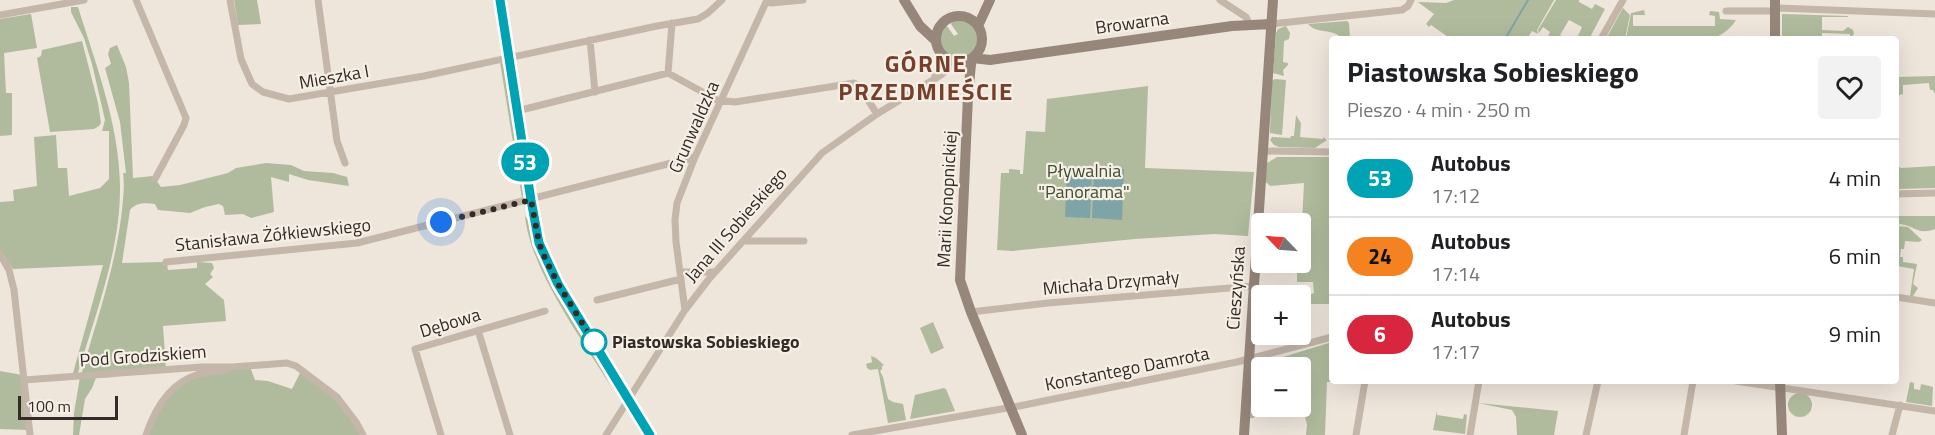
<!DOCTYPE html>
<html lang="pl">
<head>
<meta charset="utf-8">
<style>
	:root { --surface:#fff; --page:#f2f2f2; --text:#202124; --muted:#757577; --line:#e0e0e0 }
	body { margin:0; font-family:"Titillium Web",sans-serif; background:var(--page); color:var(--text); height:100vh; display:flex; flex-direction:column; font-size:22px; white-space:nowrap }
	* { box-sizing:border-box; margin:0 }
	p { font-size:20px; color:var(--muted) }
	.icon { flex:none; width:33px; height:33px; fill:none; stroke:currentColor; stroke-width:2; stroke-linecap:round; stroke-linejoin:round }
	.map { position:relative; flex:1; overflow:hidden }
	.drawer { position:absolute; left:1329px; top:36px; width:570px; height:348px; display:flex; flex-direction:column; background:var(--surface); border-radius:6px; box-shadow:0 6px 24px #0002 }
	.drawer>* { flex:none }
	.badge { padding:0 12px; border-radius:20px; font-size:21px; line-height:39px }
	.needle { width:39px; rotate:295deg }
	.controls { position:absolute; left:1251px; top:213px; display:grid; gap:12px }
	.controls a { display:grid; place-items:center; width:60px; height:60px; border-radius:6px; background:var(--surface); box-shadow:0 6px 24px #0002; font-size:30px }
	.scale { position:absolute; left:18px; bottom:15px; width:100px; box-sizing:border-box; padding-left:6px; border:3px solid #322b27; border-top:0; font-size:16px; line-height:21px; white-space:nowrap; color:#322b27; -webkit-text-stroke:4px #f6efe6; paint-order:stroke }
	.you { position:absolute; width:30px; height:30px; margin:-15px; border:4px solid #fff; border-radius:50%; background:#1a73e8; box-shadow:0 0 0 9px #1a73e833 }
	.map>.badge { position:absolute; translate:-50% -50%; box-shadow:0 0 0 3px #fff }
	.round { display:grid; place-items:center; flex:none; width:63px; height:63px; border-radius:6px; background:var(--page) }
	.summary { display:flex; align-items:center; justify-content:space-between; height:102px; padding:0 18px }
	h1 { font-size:28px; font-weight:700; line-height:45px }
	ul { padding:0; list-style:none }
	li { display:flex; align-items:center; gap:18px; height:78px; padding:0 18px; border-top:2px solid var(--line) }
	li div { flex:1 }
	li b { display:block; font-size:22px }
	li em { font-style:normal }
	li .badge { min-width:66px; font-weight:700; text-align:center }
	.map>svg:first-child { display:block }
</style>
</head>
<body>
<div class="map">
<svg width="1935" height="435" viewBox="0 0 1935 435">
	<rect width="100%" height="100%" fill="#eee5db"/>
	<path fill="#b0bb9d" d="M234 0H257L261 24 238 25Z
		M1454 0H1554L1537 30 1538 34 1532 31 1527 39H1451L1431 25 1429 27 1426 24 1434 14 1418 2 1446 3Z
		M1556 0H1579V2L1592 9 1595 4 1605 9 1589 39H1583L1578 36 1582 27 1569 20 1560 35 1566 39 1547 38 1550 32 1543 27 1539 33 1538 30Z
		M71 7H78C96 65 119 124 120 185 121 249 96 312 78 373H73L103 265 13 269 0 251V202L14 201 13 190 37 186 34 137 56 135 58 168H67L69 196 100 188 109 179V131H102L105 120 92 64 84 38 71 12Z
		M1623 8 1630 15 1625 39H1606Z
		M1644 10 1645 15H1633V26H1715V16L1709 15 1710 11 1719 12 1720 19 1736 20C1731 28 1725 33 1716 37L1711 36 1708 39H1626L1631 13Z
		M31 14 37 48 4 53 6 93H12V135L0 136V19Z
		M1782 14 1848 16V17H1822V30L1843 31 1848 27 1853 30 1854 34 1850 38V34L1822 33V39H1782Z
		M958 20C967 21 974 24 977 33 992 71 917 63 945 26H947L954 36 958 34 951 24 952 21Z
		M1347 21 1349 23 1350 39H1342C1333 27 1317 35 1308 24Z
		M1286 26 1290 33 1289 39 1284 41 1283 62 1288 63V65L1283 70 1284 76 1273 73 1276 33 1278 29Z
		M82 41 98 103 101 123 99 126 94 129 50 132 37 58 41 56 42 50Z
		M117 45 126 67 129 83 133 178 153 176 161 187 180 185 228 173 236 168 266 163 291 165 304 171 333 173 347 177 349 186 308 180 289 174V182L271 177 274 212 251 218 243 214 225 215 223 206 219 204 205 207 190 213 158 210 155 204C145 203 137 202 130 210L122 263 163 262V265L167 264 168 270 197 268V262L212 263 214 268 210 274 213 277 205 284 224 300 226 321 163 326 166 368 83 373 82 372C97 319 116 265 122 210 123 198 125 185 123 173H126L120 122 105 68 111 64 108 54 110 48Z
		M500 62 506 66 525 192 522 198Z
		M1935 76V94L1933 90H1930L1929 83 1903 85V94L1896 96V77Z
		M1275 79 1286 80 1282 135 1270 133 1272 81Z
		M1148 86 1145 168 1254 172 1248 236 1214 234 1135 239 1012 251 997 250 1001 173H1009V169L1020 170V174H1023L1026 131 1045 132 1047 99Z
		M1296 115 1301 123 1300 137 1323 139V137L1327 140 1315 148 1279 147 1274 145 1270 140 1272 137 1290 138 1291 136H1294Z
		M1277 157H1332L1331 304H1301V298L1314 293 1313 282H1297V263L1300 262 1304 183 1270 186 1267 183 1264 182 1267 163Z
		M1896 165 1901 168 1935 166V188L1896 189Z
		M525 216C531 221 538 252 542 263 555 297 579 328 599 359V364L610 385C582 339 530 269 525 216Z
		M1896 216H1935V229C1916 236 1915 224 1896 224Z
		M1896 226 1908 227 1922 240 1919 242 1905 241 1904 249H1901L1900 257H1903V262L1917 264 1913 284 1918 288 1913 296H1910L1914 269 1897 266 1899 243 1896 242Z
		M933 322 944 348 931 354 920 328Z
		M1332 342V381H1349L1327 382 1325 435H1306L1307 425 1301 401V361L1256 367 1253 414H1256L1254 418H1250L1254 366Z
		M871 356 876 358 884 365 882 366V369L880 371 883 377 888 399 893 402 903 404 906 420 888 423 878 369 870 370 867 368 866 364 872 362Z
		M250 367 255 380 268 381 292 389 301 371 336 398 361 435H148C154 418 166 394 181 384 200 372 229 370 250 367Z
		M0 371 22 375 28 430 0 429Z
		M80 377H115L96 378 92 388 85 399 79 435H73L74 413Z
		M1910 382 1914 383V389L1920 390 1921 384 1933 387 1932 406 1906 402Z
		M944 388 946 389 955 411 910 419 915 395Z
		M1788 405a12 12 0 1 1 24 0a12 12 0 1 1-24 0Z
		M1478 403 1558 411 1554 435H1517L1516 417 1512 410Z
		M1437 410V415L1463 419 1464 414 1467 415 1465 434 1433 430Z"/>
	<path fill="#7ea4a7" d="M1067 167 1092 168 1090 218 1065 217Z
		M1094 168 1124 169 1122 220 1092 218Z"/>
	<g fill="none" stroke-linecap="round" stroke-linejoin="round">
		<path stroke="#7ea4a7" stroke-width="2" d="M1505 39 1528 0"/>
		<path stroke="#c4b6a9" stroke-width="7" d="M136 0 186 118 184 125 155 179
			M230 0 241 59 252 84 263 92 289 99 424 76 657 26 698 19 708 13 722 0
			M318 0 337 141 345 163
			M1220 0 1246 17 1250 25
			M767 2 771 3 803 0
			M1775 8 1935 14
			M1726 11H1775
			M0 15 84 0
			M1271 24 1402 10 1408 6 1411 0
			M1601 39 1623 0
			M590 40 595 92
			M668 73 672 23
			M935 76 941 67 943 57
			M517 111 668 73 717 100 735 102 854 83 859 86 877 114
			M1262 151 1332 152
			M1896 194 1935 193
			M743 241H804
			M0 254 9 270 14 290 30 435
			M166 262 357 243 695 157
			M680 272H715
			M1896 297 1935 303
			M597 300 681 279
			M685 310 676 242 675 220 677 203 695 157 767 0
			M971 312 1048 303 1254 286
			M478 330 510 435
			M24 380 202 367H232L287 363 296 366 337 397 356 422 363 435
			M1736 381 1935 411
			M146 435C155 408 171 382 199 374 208 372 218 372 227 369
			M441 435 415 349 545 311
			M606 435 685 310 709 279 822 153 877 114 941 75 952 65 958 63
			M852 435 1019 406 1237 362 1332 337
			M1356 435 1365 381
			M1470 435 1479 381
			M1586 435 1598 381
			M1684 435 1693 381
			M1892 435 1900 405"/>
		<path stroke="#97867a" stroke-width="10" d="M500 0 531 200 539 243 558 284 650 435
			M904 0 920 26 935 40
			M1775 0V39
			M936 39a23 23 0 1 1 46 0a23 23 0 1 1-46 0Z
			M978 26 990 0
			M973 58 971 64 968 96 960 280 971 312 1022 435
			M973 58 990 60 1232 26 1271 24
			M1780 381 1782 435
			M1244 435 1273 0"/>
	</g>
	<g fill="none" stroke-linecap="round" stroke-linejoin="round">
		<g stroke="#fff" stroke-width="14">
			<path id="line" d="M500 0 531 200 539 243 558 284 650 435"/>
		</g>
		<use href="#line" stroke="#00a3b4" stroke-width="9"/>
		<path stroke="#322b27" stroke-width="6" stroke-dasharray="0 10.8" d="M441 222 531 200 539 243 545 258 558 284 594 342"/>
	</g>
	<circle fill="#fff" stroke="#00a3b4" stroke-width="3" cx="594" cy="342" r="12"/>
	<g text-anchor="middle" stroke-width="4.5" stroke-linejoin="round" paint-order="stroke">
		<g font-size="18" fill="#322b27" stroke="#f6efe6">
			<text transform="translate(1132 23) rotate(-8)" y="6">Browarna</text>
			<text transform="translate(334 77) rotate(-10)" y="6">Mieszka I</text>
			<text transform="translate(694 127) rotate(-66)" y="6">Grunwaldzka</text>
			<text transform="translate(947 199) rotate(-87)" y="6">Marii Konopnickiej</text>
			<text transform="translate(736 225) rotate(-49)" y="6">Jana III Sobieskiego</text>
			<text transform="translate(273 235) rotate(-6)" y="6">Stanisława Żółkiewskiego</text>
			<text transform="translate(1111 283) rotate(-5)" y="6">Michała Drzymały</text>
			<text transform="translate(1236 288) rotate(-86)" y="6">Cieszyńska</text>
			<text transform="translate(450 323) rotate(-17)" y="6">Dębowa</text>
			<text transform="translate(143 356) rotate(-4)" y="6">Pod Grodziskiem</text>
			<text transform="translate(1127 369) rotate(-11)" y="6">Konstantego Damrota</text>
		</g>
		<g font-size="18" fill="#414d2f" stroke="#f6efe6">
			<text x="1084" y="177">Pływalnia<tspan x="1084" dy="21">"Panorama"</tspan></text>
		</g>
		<g font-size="18" font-weight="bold" fill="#322b27" stroke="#f6efe6" text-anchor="start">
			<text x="612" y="348">Piastowska Sobieskiego</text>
		</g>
		<g font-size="24" font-weight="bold" letter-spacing="1.5" fill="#763f2b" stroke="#f6efe6">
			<text x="926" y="72">GÓRNE<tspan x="926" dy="28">PRZEDMIEŚCIE</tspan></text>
		</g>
	</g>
</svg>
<div class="controls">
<a><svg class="needle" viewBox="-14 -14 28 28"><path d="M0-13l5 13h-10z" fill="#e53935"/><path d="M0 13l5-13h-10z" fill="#757577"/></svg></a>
<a>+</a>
<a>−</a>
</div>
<div class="scale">100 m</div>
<div class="you" style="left:441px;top:222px"></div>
<b class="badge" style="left:525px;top:162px;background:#00a3b4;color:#fff">53</b>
<section class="drawer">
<div class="summary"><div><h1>Piastowska Sobieskiego</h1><p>Pieszo · 4 min · 250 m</p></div><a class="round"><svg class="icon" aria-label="heart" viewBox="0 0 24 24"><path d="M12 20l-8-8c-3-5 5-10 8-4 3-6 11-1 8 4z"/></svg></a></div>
<ul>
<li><span class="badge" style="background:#00a3b4;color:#fff">53</span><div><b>Autobus</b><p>17:12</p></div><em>4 min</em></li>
<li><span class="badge" style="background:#f58220;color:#111">24</span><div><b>Autobus</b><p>17:14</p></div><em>6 min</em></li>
<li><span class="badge" style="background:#d7263d;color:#fff">6</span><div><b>Autobus</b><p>17:17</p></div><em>9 min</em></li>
</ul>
</section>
</div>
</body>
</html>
